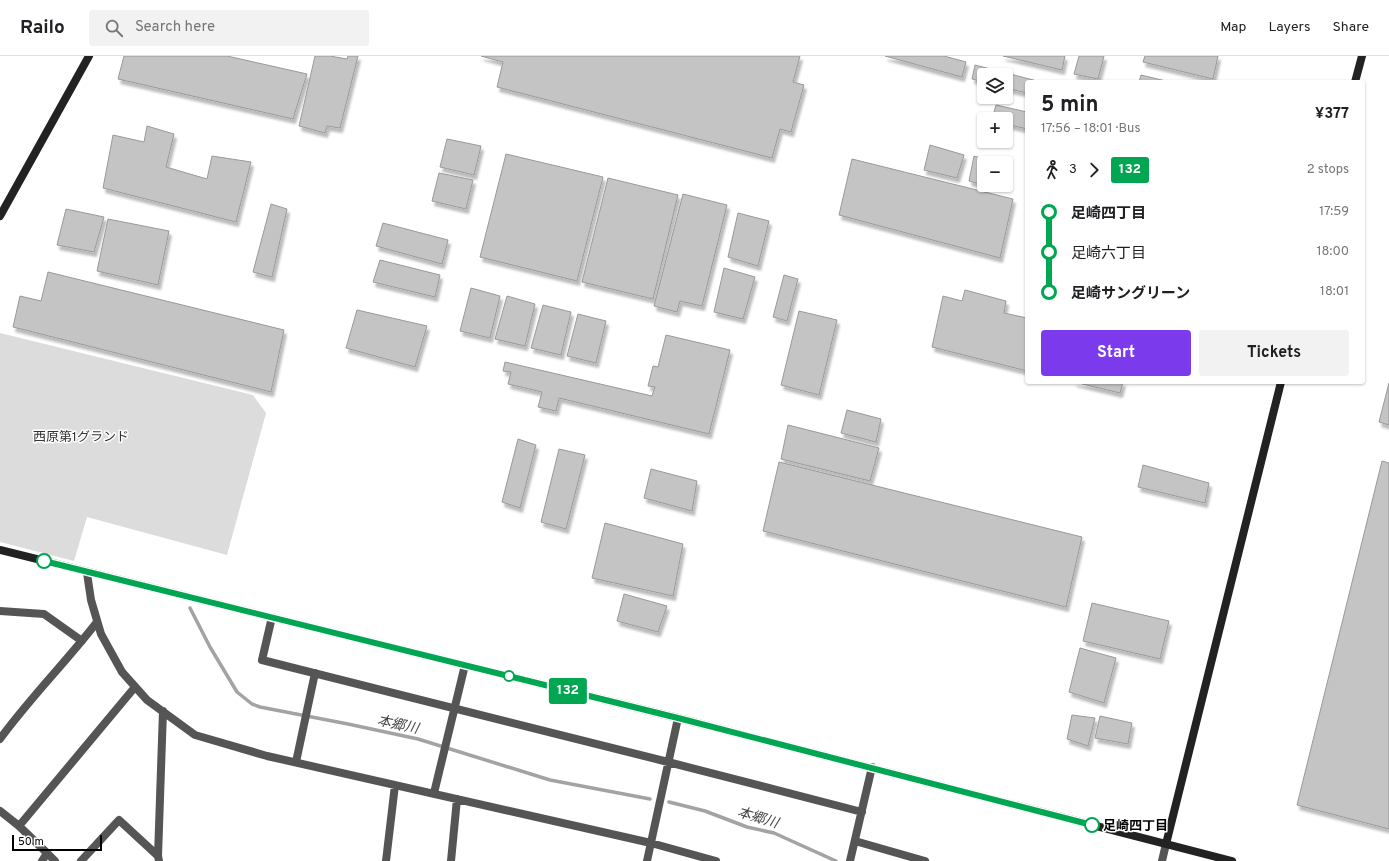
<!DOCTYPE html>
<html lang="en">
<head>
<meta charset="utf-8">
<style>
	:root { --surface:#fff; --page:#f2f2f2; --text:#202124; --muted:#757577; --line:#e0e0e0; --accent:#7c3aed }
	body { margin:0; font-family:Overpass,"Noto Sans JP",sans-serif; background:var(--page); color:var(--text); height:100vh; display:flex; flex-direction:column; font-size:15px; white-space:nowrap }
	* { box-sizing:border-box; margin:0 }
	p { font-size:13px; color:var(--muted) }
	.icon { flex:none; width:22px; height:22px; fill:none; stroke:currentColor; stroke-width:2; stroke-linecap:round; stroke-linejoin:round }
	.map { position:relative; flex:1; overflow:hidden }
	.panel { position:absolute; left:1025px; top:24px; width:340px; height:304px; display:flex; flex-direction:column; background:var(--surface); border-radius:4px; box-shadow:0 1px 3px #0004 }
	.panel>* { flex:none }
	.badge { padding:0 8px; border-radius:3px; font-size:14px; line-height:26px }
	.controls { position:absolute; left:977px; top:12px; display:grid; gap:8px }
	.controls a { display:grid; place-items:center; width:36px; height:36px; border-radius:4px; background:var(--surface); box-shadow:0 1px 3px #0004; font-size:20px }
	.scale { position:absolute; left:12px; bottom:10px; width:90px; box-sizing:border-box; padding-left:4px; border:2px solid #000; border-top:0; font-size:11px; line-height:14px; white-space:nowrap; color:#000; -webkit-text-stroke:3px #fff; paint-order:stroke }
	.map>.badge { position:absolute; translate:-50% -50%; box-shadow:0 0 0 2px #fff }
	.legs { display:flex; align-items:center; gap:6px; height:44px; padding:0 16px; font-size:13px }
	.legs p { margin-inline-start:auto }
	.summary { display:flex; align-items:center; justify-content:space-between; height:68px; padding:0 16px }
	h1 { font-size:22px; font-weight:700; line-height:30px }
	.primary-button { display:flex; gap:8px; margin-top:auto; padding:8px 16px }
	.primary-button a { flex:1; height:46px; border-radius:4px; background:var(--accent); color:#fff; font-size:16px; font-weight:700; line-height:46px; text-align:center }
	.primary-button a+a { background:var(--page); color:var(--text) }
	ul { padding:0 16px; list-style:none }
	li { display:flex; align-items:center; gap:14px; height:40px; font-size:15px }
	li i { display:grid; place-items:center; width:6px; height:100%; margin:0 5px; background:currentColor }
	li i::after { content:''; width:10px; height:10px; margin:-5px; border:3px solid; border-radius:50%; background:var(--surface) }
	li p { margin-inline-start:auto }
	li:first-child i { background:linear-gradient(#0000 50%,currentColor 0) }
	li:last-child i { background:linear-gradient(currentColor 50%,#0000 0) }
	header { display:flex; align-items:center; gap:24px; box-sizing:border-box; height:56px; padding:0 20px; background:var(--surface); border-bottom:1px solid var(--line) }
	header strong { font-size:19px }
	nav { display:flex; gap:22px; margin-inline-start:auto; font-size:14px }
	.search { width:280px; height:36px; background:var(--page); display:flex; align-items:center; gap:10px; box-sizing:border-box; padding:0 14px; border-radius:4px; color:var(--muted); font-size:15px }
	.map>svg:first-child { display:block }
</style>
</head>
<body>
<header>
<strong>Railo</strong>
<div class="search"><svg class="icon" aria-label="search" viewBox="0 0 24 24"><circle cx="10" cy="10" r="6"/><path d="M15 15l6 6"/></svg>Search here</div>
<nav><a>Map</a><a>Layers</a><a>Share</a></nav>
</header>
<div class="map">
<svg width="1389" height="805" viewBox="0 0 1389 805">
	<defs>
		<filter id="shadow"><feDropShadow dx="2.5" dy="4.5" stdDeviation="1" flood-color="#0004"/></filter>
	</defs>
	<rect width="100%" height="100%" fill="#fff"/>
	<path fill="#dcdcdc" d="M0 277 253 339 266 357 227 499 87 461 74 505 0 486Z"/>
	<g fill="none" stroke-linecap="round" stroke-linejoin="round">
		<path stroke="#a3a3a3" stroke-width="3.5" d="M190 552 210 591 237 636 252 648 260 651 348 668 418 683 550 724 650 743
			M669 746 705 755 747 771 774 777 836 805"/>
	</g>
	<path fill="#c4c4c4" stroke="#999" filter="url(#shadow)" d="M124 0H227L307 18 293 63 118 23Z
		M315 0H330L347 3 348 0H358L340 72 327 70 325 77 299 70Z
		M481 0H800L793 26 804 29 791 76 780 73 772 102 497 31 503 6Z
		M885 0H944L966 6 962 21Z
		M1003 0H1065L1062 14Z
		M1079 0H1104L1098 23 1074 18Z
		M1145 0H1218L1213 23 1143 6Z
		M975 9 1041 26H1027V37L1006 32V19H984V26L972 23Z
		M1141 19 1170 26H1139Z
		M996 49 1027 56V73L1006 68V63H992Z
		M147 70 174 78 166 111 207 123 212 100 251 106 236 166 103 132 113 79 144 86Z
		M447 83 481 90 474 119 440 111Z
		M930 89 964 99 957 122 924 114Z
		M506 98 603 121 577 225 480 201Z
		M974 100 998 107H984V129L969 125Z
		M852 103 1013 143 1000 202 839 159Z
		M439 117 473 124 466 153 432 145Z
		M608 122 678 139 653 243 582 226Z
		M683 138 727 149 702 250 680 245 677 256 654 250Z
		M271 148 287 153 272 221 253 216Z
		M66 153 104 161 94 196 57 189Z
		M738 157 769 165 758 210 728 201Z
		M108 163 169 175 158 229 97 215Z
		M383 167 448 184 442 208 376 190Z
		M380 204 440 219 435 241 373 226Z
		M724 212 755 221 743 263 714 256Z
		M48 216 284 274 271 336 13 271 20 240 41 245Z
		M784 219 798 223 787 265 773 261Z
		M471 232 500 240 490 282 460 275Z
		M965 234 1006 245 1004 257 1027 262V315L932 291 943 240 962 245Z
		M507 240 535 248 525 290 495 283Z
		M543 249 571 256 561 299 531 292Z
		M357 254 427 270 415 311 346 292Z
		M799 255 837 264 819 339 781 329Z
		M578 258 606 265 596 307 567 300Z
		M666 279 730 294 709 378 559 342 556 355 538 351 542 336 508 328 511 316 503 315 505 306 652 340 655 331 648 330 653 310 658 311Z
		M1074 326H1123L1120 337Z
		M1389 327V369L1379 366Z
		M847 354 881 363 876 386 841 377Z
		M788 369 879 392 870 425 781 403Z
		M518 383 536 389 520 452 502 446Z
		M559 393 585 399 566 473 541 466Z
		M1382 405 1389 407V773L1297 749Z
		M779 406 1082 481 1066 551 763 475Z
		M1143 409 1209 427 1205 447 1138 431Z
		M651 413 697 425 692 455 644 442Z
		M605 467 683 488 673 540 592 522Z
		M624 538 667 550 658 576 617 565Z
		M1092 547 1169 565 1160 603 1083 585Z
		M1080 592 1116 602 1104 647 1069 636Z
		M1072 659 1095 662 1088 690 1067 683Z
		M1100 660 1132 667 1128 688 1095 682Z"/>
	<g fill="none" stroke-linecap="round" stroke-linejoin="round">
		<path stroke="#555" stroke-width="8" d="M87 517 91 544 101 578 122 616 147 644 195 679 267 700 651 787 716 805
			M0 555 44 558 82 585
			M272 561 262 604 668 706 862 756
			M0 683C30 642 66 606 97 566
			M296 706 315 617
			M434 737 465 609
			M0 755 19 770 47 797 42 805
			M19 770 135 631
			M855 785 925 805
			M47 797 55 805
			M81 805 119 764 158 800
			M159 805 158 800 163 655
			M386 805 395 729
			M451 805 457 743
			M647 805 678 662
			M850 805 872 711
			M1162 805 1166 788"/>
		<path stroke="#222" stroke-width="8" d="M1355 26 1362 0
			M0 160 89 0
			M0 494 678 662 1232 805
			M1166 788 1281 326"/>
	</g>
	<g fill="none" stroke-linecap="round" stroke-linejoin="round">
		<g stroke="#fff" stroke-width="9">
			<path id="line-1" d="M44 505 678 662 1092 769"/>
		</g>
		<use href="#line-1" stroke="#00a651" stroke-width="6"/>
	</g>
	<g fill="#fff" stroke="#00a651" stroke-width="2">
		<circle cx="44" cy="505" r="7"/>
		<circle cx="509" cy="620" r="5"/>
		<circle cx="1092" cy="769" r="7"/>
	</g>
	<g text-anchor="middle" stroke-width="3" stroke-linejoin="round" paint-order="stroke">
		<g font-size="13" fill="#333" stroke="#fff">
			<text x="81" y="385">西原第1グランド</text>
		</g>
		<g font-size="13" font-weight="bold" fill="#000" stroke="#fff" text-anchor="start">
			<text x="1103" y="774">足崎四丁目</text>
		</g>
		<g font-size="14" font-style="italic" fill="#444" stroke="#fff">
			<text transform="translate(398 668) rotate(12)" y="5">本郷川</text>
			<text transform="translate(758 761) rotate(17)" y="5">本郷川</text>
		</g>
	</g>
</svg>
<div class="controls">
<a><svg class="icon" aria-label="layers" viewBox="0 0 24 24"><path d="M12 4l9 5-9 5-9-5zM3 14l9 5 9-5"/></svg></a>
<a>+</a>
<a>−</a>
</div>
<div class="scale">50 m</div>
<b class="badge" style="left:568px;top:635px;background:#00a651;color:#fff">132</b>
<section class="panel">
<div class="summary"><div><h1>5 min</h1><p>17:56 – 18:01 · Bus</p></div><b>¥377</b></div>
<div class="legs"><svg class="icon" aria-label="walk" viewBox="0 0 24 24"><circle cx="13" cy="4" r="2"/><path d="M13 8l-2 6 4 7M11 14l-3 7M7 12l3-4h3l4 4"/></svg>3<svg class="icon" aria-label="forward" viewBox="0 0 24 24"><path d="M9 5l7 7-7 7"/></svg><b class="badge" style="background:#00a651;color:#fff">132</b><p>2 stops</p></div>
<ul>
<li><i style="color:#00a651"></i><b>足崎四丁目</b><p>17:59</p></li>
<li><i style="color:#00a651"></i><span>足崎六丁目</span><p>18:00</p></li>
<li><i style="color:#00a651"></i><b>足崎サングリーン</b><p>18:01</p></li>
</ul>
<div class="primary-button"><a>Start</a><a>Tickets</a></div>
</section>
</div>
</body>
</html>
